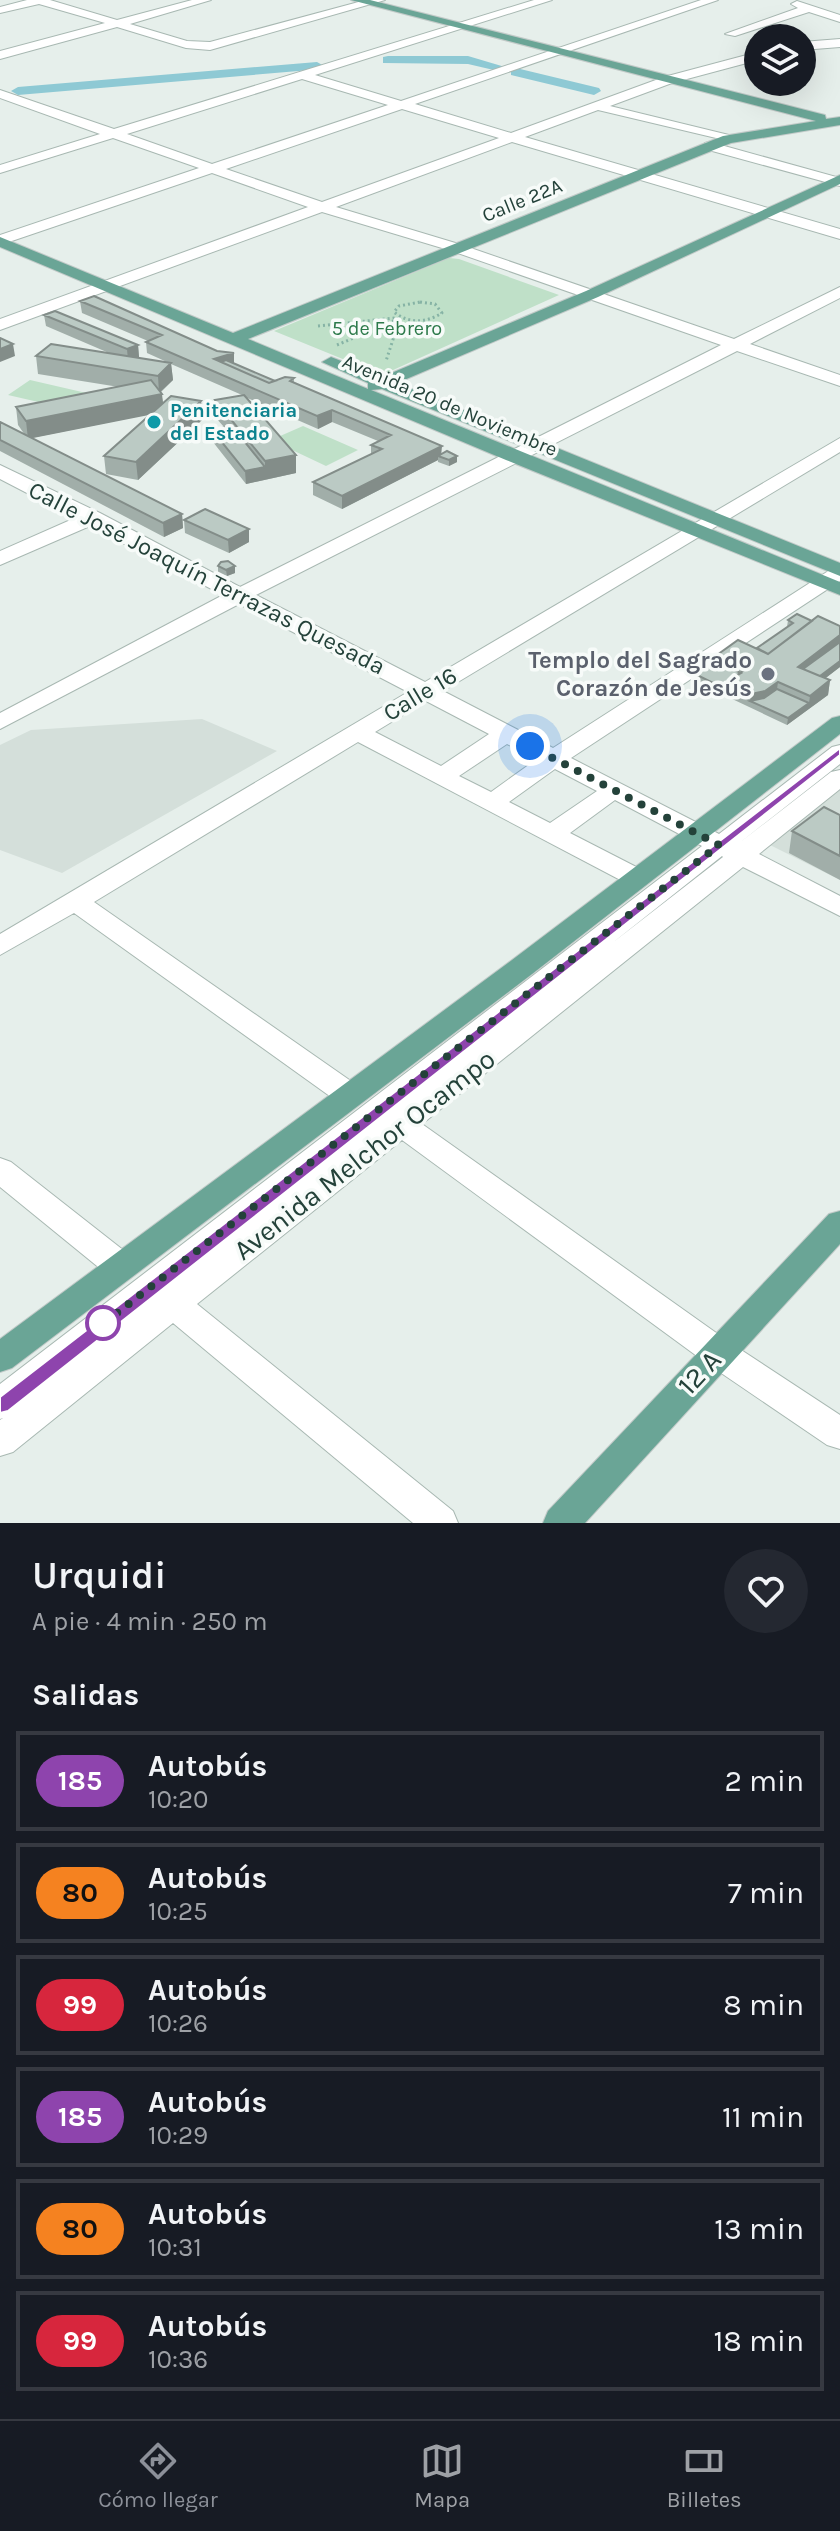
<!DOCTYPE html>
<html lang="es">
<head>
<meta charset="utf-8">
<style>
	:root { --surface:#171b24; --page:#242831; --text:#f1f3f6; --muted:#9ea1a6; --line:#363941; --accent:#8c9099 }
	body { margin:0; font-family:Karla,sans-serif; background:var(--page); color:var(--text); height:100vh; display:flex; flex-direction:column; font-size:30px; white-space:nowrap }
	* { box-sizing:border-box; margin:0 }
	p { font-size:26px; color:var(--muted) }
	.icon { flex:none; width:44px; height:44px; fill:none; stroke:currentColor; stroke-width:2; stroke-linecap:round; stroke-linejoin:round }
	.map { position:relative; height:1523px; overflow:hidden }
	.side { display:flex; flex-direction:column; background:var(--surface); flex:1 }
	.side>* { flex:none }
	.badge { padding:0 16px; border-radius:26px; font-size:28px; line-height:52px }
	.buttons { position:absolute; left:744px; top:24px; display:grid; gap:16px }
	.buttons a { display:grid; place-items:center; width:72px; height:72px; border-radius:50%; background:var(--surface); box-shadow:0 8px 32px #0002; font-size:40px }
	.you { position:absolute; width:40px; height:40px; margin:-20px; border:6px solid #fff; border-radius:50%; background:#1a73e8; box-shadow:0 0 0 12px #1a73e833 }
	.map>.badge { position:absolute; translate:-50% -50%; box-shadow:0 0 0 4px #fff }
	h2 { padding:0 32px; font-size:30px; line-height:72px }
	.round { display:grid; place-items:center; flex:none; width:84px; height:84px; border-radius:42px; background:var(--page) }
	.headline { display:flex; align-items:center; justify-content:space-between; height:136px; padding:0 32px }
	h1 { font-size:38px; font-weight:600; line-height:60px }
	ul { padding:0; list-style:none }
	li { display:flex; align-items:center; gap:24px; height:100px; margin:0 16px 12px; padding:0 16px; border:4px solid var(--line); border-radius:0px }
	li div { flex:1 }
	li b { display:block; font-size:30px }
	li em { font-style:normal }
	li .badge { min-width:88px; font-weight:700; text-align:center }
	.tab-bar { display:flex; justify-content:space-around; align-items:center; height:112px; border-top:2px solid var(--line); background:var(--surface); font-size:22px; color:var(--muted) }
	.tab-bar a { display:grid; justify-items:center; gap:4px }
	.tab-bar .on { color:var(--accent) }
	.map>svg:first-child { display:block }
</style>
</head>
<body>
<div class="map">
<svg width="840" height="1523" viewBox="0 0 840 1523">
	<rect width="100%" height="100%" fill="#e6efeb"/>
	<path fill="#d4dfda" d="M202 719 277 751 62 873 0 850V745L31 730Z
		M840 788V880L770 845Z"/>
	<path fill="#bfe0c8" d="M449 258 459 259 559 295 382 375 274 331Z
		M30 380 95 395 73 410 8 395Z
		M303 426 358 450 326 466 271 440Z"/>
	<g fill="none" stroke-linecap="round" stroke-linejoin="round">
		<path fill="#8ec9d4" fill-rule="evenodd" d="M388 56H468L505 67 498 71 468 64 383 63V57Z
			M317 62 324 66 322 69 18 95 11 91 18 87Z
			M516 68 599 88 601 91 594 95 511 75V69Z"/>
		<g stroke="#a8b8b2" stroke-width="2">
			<path id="minor" d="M27 0H50L117 20 192 0H211L130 24 187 41 210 42 366 0H385L210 50 186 48 117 27 0 59V51L105 23 39 4 0 13V7Z
				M534 0H552L315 75 401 101 701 0H718L415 104 511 133 664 77 758 52V60L672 83 610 106 733 136V142L598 110 525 137 840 229V239L512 142 336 207 462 245 734 339 840 287V298L750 344 840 375V386L737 351 256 595 425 682 840 438V452L443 691 553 748 833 568 840 566V581L571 758 719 834 832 747 840 745V764L738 844 831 772 840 770V789L759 854 840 896V916L743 867 422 1124 729 1342 840 1415V1449L827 1445 705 1362 402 1140 197 1304 453 1511 458 1523H413L173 1323 13 1452 0 1456V1420L3 1418 0 1419V1384L702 846 615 800 570 833 646 872 650 878 646 884 637 886 628 884 358 742 94 902 358 1086 363 1094 358 1102 348 1105 338 1102 74 913 0 955V934L408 692 239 604 0 729V713L223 595 90 526 0 565V551L75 518 0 479V465L100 513 240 587 721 345 452 251 322 212 0 330V319L308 207 212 173 0 245V235L199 168 113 138 0 173V165L100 134 0 98V90L114 129ZM302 79 388 105 212 164 127 134ZM402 109 499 138 322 202 226 169ZM426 701 489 734 441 766 375 732ZM507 744 537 759 491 792 459 776ZM555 769 597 791 550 823 509 802ZM722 856 723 857 611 944Z
				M797 1 840 15V22L809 12 735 36 725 34 798 8 791 4Z
				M840 39V47L802 50V42Z
				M710 142 840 178V186L705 149V143Z
				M0 1158 11 1162 132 1257 136 1266 132 1275 120 1279 108 1275 0 1187Z"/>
		</g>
		<g stroke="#c2cac8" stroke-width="2">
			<path id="major" d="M351 0H370L825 115 826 119 840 117V125L731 143 248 339 368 389V383L322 362 331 357 382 377 586 291 840 175V184L598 297 397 383 840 563V576L382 389 371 390 840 582V595L506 460 0 247V237L233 333 723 136 816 121Z
				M840 716V734L532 974 12 1368 0 1372V1339L512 960 832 718Z
				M840 1211V1244L585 1523H543L548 1511 829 1214Z"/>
		</g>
		<path stroke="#86b3a5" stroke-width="3" stroke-dasharray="2 3" stroke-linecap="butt" d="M420 302 435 304 442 313C426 323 409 324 394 312L399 306Z
			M318 326 395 318
			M337 345 400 318 386 361"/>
		<use href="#minor" fill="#fff" fill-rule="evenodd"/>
		<use href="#major" fill="#6aa596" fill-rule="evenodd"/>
	</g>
	<path fill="#a1aea9" d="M80 301 275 381 294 378V383L442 454 457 456V462L449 466 438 462V460L342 509 313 495V482L371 454V445L378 441 332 422 318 429 245 397 296 455V473L246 484 213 442 212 430 224 427 216 418 215 400 242 395 171 364 173 380 161 392 163 403 201 401 203 419 138 480 106 474 104 456 150 414 31 438 182 514 183 528 164 537 0 451V422L25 435 18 425 16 407 119 387 38 374 36 356 109 353 46 326 44 315 138 345 139 357 137 358 167 362 147 353 146 342 148 341 82 313Z
		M184 520 249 529V542L229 553 185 533Z
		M218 566 235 573 227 576 218 573Z
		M788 620 812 621 840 626V667L825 678 830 680 828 695 787 725 694 681 695 674 716 662 717 655 757 648 787 627Z
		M840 815V880L789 853 792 831Z"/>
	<path fill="#838d89" d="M13 344 15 356 0 362V349Z
		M138 345 139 357 128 361 127 349Z
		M234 353V365H214V359Z
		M171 363 173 380 159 393 158 376Z
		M162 394 164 412 28 439 26 421Z
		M201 401 203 419 138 480 136 462Z
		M332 410V422L318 429 317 416Z
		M442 446 441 457 438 456V460L342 509V496Z
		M296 455V473L246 484 245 471 265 467V461Z
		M457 456V462L449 466V460Z
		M182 514 183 528 164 537 163 523Z
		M249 529V542L229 553 228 540Z
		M235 566V573L227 576 226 570Z
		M840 635V648L802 676 798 667Z
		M840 661V667L813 688 814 681Z
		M830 680 828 695 787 725 788 718 809 703 810 696Z
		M778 682 776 696 750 701 751 694Z"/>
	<path fill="#bbcac4" stroke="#838d89" stroke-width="2" d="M94 296 217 351 234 353 214 359 269 383 285 377 294 378 290 381 442 446 342 496 313 482 382 449 371 445 391 435 332 410 317 416 146 342 162 335 80 301Z
		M55 311 138 345 127 349 44 315Z
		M0 338 13 344 0 349Z
		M51 344 171 363 158 376 36 356Z
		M226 360 275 381 269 383 221 362Z
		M151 380 162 394 26 421 16 407Z
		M244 395 296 455 265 461 215 400Z
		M171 396 201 401 136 462 104 456Z
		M0 422 182 514 163 523 0 440Z
		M232 426 265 467 245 471 212 430Z
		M447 451 457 456 449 460 438 456Z
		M205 509 249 529 228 540 184 520Z
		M228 561 235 566 226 570 218 566 221 562Z
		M797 614 812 621 768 654 757 648 793 623 788 620Z
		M818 616 840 626V635L798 667 830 680 810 696 778 682 765 691 751 694 732 685 736 676 747 668 717 655 738 640 768 654Z
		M840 642V661L820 676 803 669Z
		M715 661 741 673 736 676 732 685 731 692 695 674Z
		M777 689 809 703 788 718 750 701 764 698Z
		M824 807 840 815V856L792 831Z"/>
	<path fill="#8e44ad" stroke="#fff" stroke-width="2" d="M840 748V755L8 1411 0 1413V1397Z"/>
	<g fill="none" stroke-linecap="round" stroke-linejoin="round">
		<path stroke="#24423a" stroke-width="8" stroke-dasharray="0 14.4" d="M103 1323 99 1327 719 845 530 746"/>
	</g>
	<circle fill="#0f9aa8" stroke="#f7fbf9" stroke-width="3" cx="154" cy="422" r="8"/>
	<circle fill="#6b7280" stroke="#f7fbf9" stroke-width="3" cx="768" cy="674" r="8"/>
	<circle fill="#fff" stroke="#8e44ad" stroke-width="4" cx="103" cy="1323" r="16"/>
	<g text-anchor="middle" stroke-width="7" stroke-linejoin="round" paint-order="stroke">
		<g font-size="20" fill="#24423a" stroke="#f7fbf9">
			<text transform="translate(522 200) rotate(-22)" y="7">Calle 22A</text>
			<text transform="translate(450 405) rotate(23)" y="7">Avenida 20 de Noviembre</text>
		</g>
		<g font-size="20" fill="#2d7a4b" stroke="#f7fbf9">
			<text x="387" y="335">5 de Febrero</text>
		</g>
		<g font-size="20" font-weight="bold" fill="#0d838f" stroke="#f7fbf9" text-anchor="start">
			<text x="170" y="417">Penitenciaria<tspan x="170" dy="23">del Estado</tspan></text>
		</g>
		<g font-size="24" fill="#24423a" stroke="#f7fbf9">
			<text transform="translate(207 578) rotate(27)" y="8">Calle José Joaquín Terrazas Quesada</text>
			<text transform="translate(420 694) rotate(-31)" y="8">Calle 16</text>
		</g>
		<g font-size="24" font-weight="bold" fill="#5b616d" stroke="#f7fbf9" text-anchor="end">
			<text x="752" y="668">Templo del Sagrado<tspan x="752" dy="28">Corazón de Jesús</tspan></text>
		</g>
		<g font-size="28" fill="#24423a" stroke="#f7fbf9">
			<text transform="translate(364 1154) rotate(-38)" y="10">Avenida Melchor Ocampo</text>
			<text transform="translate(699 1372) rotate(-47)" y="10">12 A</text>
		</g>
	</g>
</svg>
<div class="buttons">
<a><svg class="icon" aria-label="layers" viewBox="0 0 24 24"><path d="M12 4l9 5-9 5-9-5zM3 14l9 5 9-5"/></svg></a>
</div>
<div class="you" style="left:530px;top:746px"></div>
</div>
<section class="side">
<div class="headline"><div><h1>Urquidi</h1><p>A pie · 4 min · 250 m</p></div><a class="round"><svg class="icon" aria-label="heart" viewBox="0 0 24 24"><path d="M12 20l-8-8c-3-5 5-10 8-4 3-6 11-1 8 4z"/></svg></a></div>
<h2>Salidas</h2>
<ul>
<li><span class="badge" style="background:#8e44ad;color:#fff">185</span><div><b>Autobús</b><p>10:20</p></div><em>2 min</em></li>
<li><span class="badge" style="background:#f58220;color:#111">80</span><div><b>Autobús</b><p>10:25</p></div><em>7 min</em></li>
<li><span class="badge" style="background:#d7263d;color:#fff">99</span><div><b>Autobús</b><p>10:26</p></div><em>8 min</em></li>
<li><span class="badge" style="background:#8e44ad;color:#fff">185</span><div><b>Autobús</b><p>10:29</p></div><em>11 min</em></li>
<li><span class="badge" style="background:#f58220;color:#111">80</span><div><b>Autobús</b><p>10:31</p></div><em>13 min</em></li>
<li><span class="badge" style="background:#d7263d;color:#fff">99</span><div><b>Autobús</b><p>10:36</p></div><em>18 min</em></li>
</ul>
</section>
<nav class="tab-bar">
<a class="on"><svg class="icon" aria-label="directions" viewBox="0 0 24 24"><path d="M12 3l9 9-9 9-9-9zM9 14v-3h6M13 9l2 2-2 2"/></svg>Cómo llegar</a>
<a><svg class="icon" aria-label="map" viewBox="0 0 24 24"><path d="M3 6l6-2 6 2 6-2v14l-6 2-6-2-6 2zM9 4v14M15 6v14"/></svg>Mapa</a>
<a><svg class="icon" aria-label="tickets" viewBox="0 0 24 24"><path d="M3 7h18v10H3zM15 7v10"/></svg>Billetes</a>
</nav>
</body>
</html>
